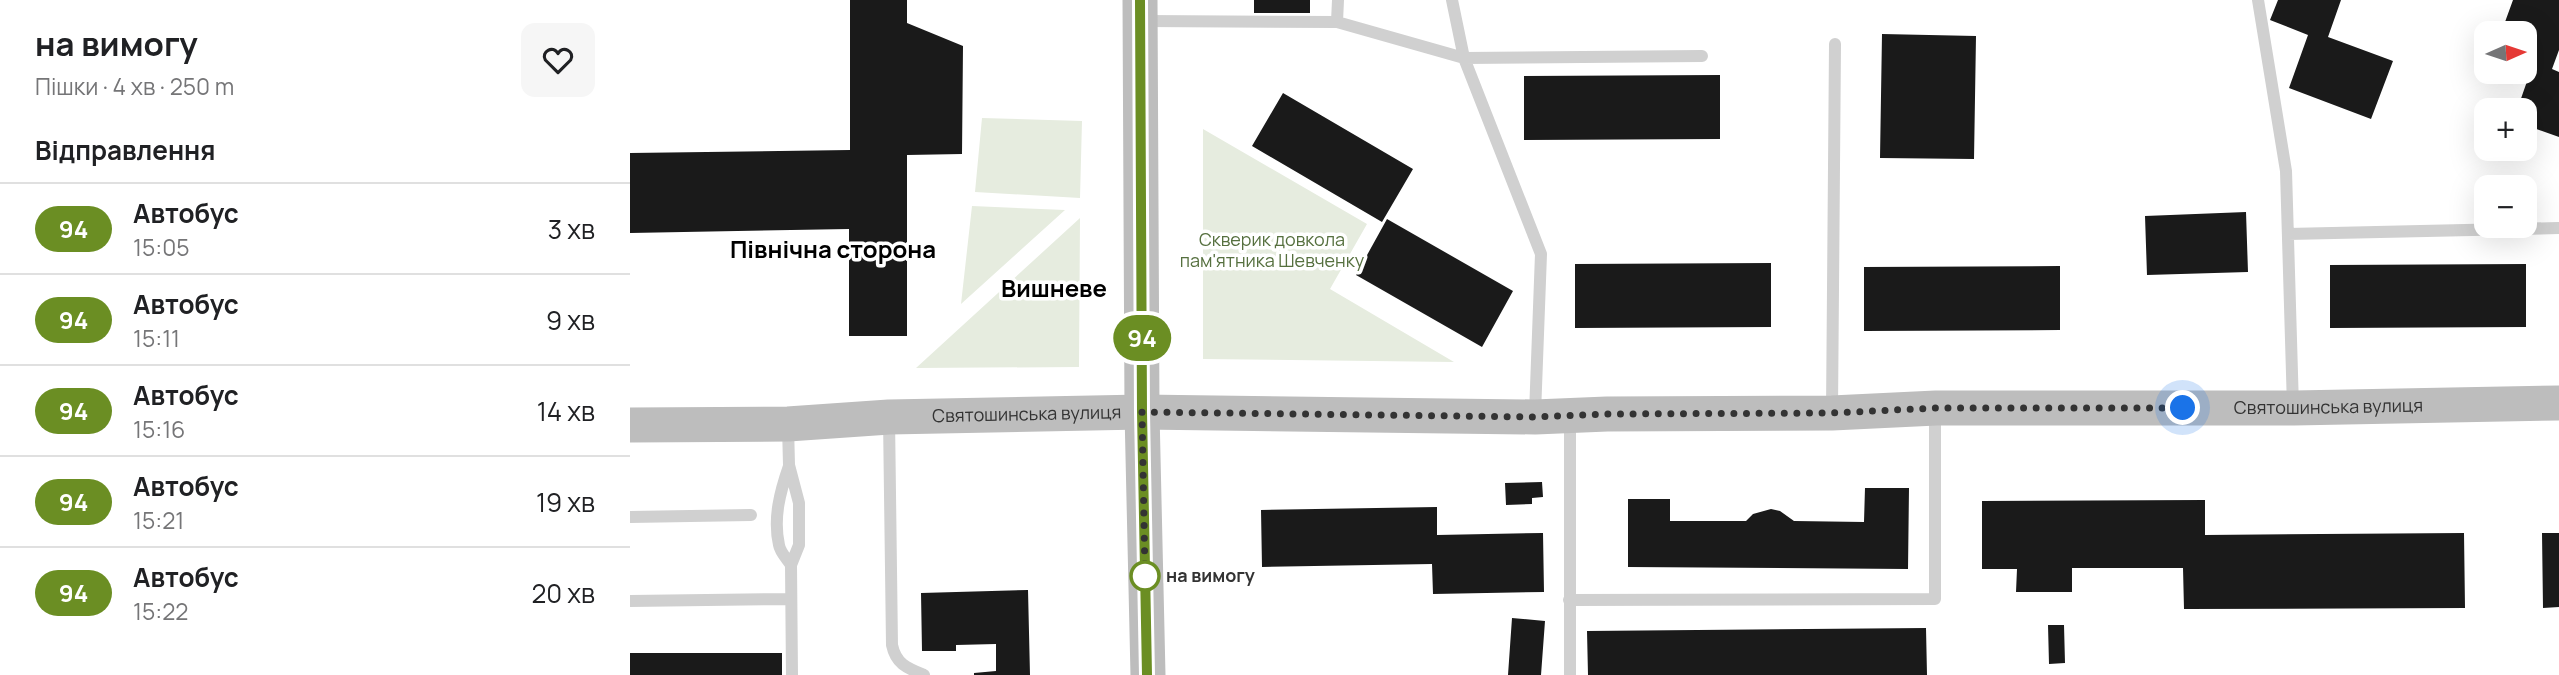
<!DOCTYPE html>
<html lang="uk">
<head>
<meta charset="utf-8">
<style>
	:root { --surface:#fff; --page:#f6f6f6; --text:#202124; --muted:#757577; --line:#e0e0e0 }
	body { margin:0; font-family:Manrope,sans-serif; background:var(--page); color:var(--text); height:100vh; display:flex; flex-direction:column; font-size:26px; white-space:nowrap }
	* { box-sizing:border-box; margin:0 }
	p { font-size:23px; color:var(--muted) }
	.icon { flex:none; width:38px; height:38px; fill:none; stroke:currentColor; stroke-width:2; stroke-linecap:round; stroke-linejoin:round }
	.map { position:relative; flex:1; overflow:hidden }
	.drawer { display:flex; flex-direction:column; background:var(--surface); width:630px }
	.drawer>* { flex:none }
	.badge { padding:0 14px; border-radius:23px; font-size:24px; line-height:46px }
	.needle { width:46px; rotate:87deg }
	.fabs { position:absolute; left:1844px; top:21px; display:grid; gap:14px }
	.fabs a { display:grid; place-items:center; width:63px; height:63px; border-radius:14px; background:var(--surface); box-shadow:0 7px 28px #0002; font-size:35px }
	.you { position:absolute; width:35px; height:35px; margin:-18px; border:5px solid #fff; border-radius:50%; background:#1a73e8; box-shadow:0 0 0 10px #1a73e833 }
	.map>.badge { position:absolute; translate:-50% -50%; box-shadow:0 0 0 4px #fff }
	h2 { padding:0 35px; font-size:26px; line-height:63px }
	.round { display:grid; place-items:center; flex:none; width:74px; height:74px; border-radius:14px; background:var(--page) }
	.overview { display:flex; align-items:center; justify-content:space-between; height:119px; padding:0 35px }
	h1 { font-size:33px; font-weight:700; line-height:52px }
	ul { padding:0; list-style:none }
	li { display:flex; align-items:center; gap:21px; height:91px; padding:0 35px; border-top:2px solid var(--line) }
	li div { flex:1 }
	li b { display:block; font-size:26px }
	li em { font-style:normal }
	li .badge { min-width:77px; font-weight:700; text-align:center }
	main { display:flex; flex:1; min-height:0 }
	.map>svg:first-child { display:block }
</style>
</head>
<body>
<main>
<section class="drawer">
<div class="overview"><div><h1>на вимогу</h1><p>Пішки · 4 хв · 250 m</p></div><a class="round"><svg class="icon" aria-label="heart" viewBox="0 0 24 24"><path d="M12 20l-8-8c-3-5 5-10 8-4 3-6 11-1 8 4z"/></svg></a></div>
<h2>Відправлення</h2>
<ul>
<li><span class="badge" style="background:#6b8e23;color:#fff">94</span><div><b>Автобус</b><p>15:05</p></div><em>3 хв</em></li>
<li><span class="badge" style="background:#6b8e23;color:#fff">94</span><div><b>Автобус</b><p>15:11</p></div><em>9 хв</em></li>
<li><span class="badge" style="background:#6b8e23;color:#fff">94</span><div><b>Автобус</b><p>15:16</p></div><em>14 хв</em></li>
<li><span class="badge" style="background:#6b8e23;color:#fff">94</span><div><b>Автобус</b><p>15:21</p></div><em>19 хв</em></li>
<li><span class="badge" style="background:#6b8e23;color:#fff">94</span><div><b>Автобус</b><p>15:22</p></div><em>20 хв</em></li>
</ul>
</section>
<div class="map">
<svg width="1929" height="675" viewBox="0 0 1929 675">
	<rect width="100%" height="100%" fill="#fff"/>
	<path fill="#e6ecdf" d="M352 118 452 121 450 198 345 192Z
		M573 129 737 224 700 289 824 362 573 359Z
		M342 206 435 210 331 304Z
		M450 218 449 367 286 368Z"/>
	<path fill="#1a1a1a" d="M220 0H277V23L333 46 332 154 277 155V336H219V229L0 233V153L220 150Z
		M624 0H680V13H624Z
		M1648 0H1711L1698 37 1763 61 1741 119 1659 88 1678 35 1640 20Z
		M1883 0H1929V50L1922 69 1929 72V137L1895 125V110H1887L1902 67 1895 64V33H1871Z
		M1252 34 1346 36 1344 159 1250 158Z
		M1090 75V139L894 140V76Z
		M653 93 783 169 752 222 622 146Z
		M1616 212 1618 272 1517 275 1515 216Z
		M757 219 883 291 852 347 726 275Z
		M1141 263V327L945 328V264Z
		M1896 264V327L1700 328V265Z
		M1430 266V330L1234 331V267Z
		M912 482 913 497 902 498V504L876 505 875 483Z
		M1235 488H1279L1278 569 998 567V499H1040V521H1116L1123 514 1141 509 1150 511 1164 521 1234 522Z
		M1575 500V535L1834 533 1835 608 1554 609 1553 568H1442V592H1386L1387 569H1352V501Z
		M807 507V535L913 533 914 592 803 594 802 564 632 567 631 510Z
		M1912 533H1929V607L1913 608Z
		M398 590 400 675H344V673L366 671V644L326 645V651H292L291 593Z
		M882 618 915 621 911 675H878Z
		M1418 625H1434L1435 663 1419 664Z
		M1296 628 1297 675H958L957 631Z
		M0 653H152V675H0Z"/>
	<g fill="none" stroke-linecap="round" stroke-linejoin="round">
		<path stroke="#d0d0d0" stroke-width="12" d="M822 0 834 58 1072 56
			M1628 0 1656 171 1663 407
			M514 21 707 22 834 58 911 254 905 414
			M707 22 708 0
			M1658 234 1929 228
			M1202 411 1205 44
			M259 418 262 645C266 664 277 668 294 675
			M158 426 159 465 169 503V545L161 565 162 675
			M159 466C150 492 143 518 149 545 150 552 157 559 161 565
			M0 517 121 515
			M939 600 1305 599V409
			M0 601 161 599
			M940 675V419"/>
		<g stroke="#bdbdbd" stroke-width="35">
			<path d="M510 0 512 412 518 675"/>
			<path id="s1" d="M0 425 158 424 259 417 512 412 905 417 977 414 1202 413 1306 408H1664L1929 403"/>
		</g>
	</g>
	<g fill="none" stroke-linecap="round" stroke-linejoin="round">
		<g stroke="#fff" stroke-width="16">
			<path id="line" d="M510 0 512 412 517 675"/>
		</g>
		<use href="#line" stroke="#6b8e23" stroke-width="10"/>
		<path stroke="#333" stroke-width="7" stroke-dasharray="0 12.6" d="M515 576 512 412 905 417 977 414 1202 413 1306 408H1553"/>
	</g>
	<circle fill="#fff" stroke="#6b8e23" stroke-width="3.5" cx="515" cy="576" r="14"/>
	<g text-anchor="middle" stroke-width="7" stroke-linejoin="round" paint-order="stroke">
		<g font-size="18" fill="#56703f" stroke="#fff">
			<text x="642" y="246">Скверик довкола<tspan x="642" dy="21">пам'ятника Шевченку</tspan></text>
		</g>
		<g font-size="18" fill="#333" stroke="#fff">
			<text dy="6" stroke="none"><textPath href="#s1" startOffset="1699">Святошинська вулиця</textPath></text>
			<text dy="6" stroke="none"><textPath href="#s1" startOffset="397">Святошинська вулиця</textPath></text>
		</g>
		<g font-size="18" font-weight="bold" fill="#333" stroke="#fff" text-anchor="start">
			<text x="536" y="582">на вимогу</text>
		</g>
		<g font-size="24" font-weight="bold" fill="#000" stroke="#fff">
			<text x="203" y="258">Північна сторона</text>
			<text x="424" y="297">Вишневе</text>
		</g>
	</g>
</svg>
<div class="fabs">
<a><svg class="needle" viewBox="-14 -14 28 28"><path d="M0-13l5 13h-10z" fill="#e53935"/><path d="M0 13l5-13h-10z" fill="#757577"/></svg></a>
<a>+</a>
<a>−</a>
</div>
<div class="you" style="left:1553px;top:408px"></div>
<b class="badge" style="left:512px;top:338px;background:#6b8e23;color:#fff">94</b>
</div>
</main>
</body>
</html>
